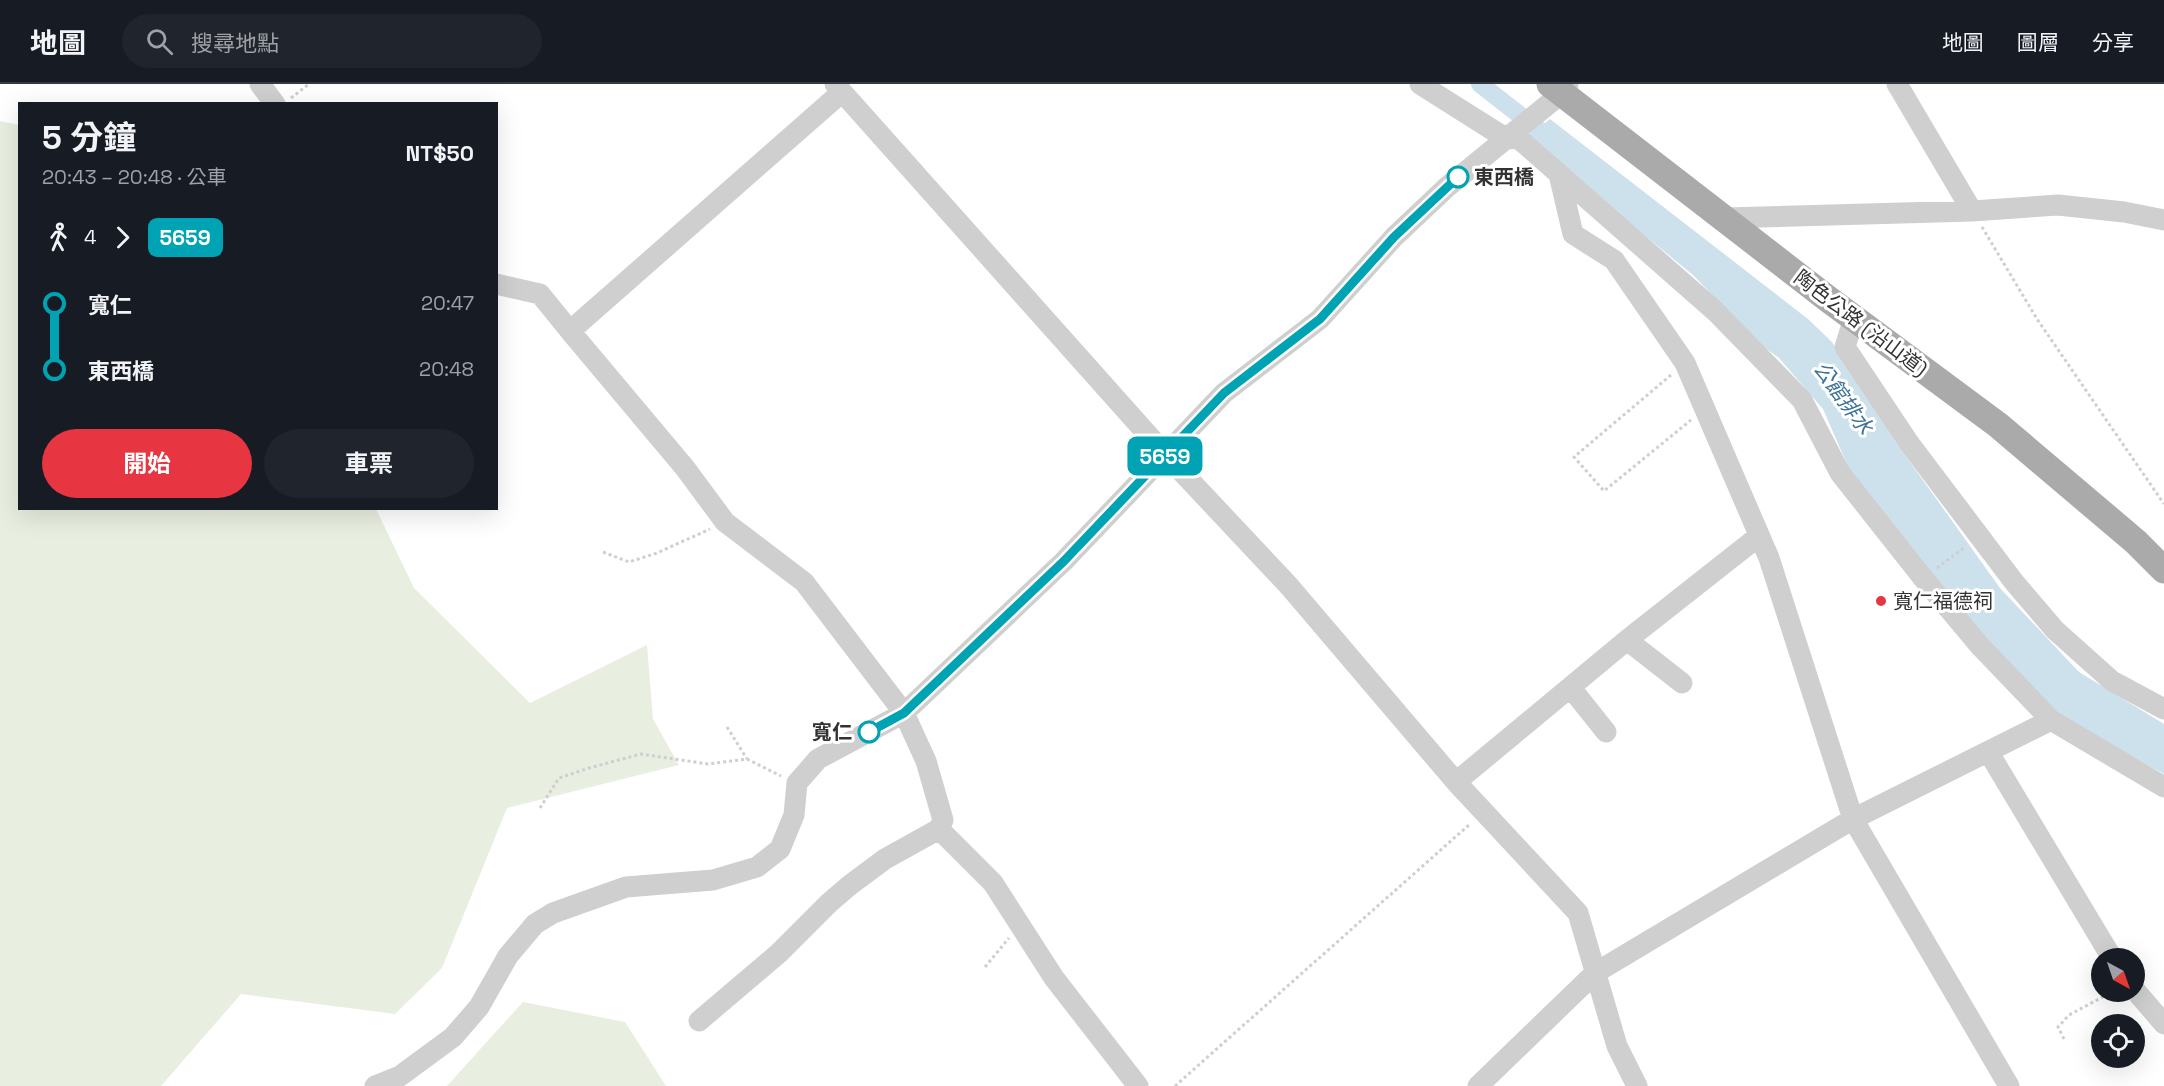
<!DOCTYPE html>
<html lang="zh-TW">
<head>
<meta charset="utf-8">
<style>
	:root { --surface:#171b24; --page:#20242c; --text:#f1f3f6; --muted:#9ea1a6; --line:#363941; --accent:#e73641 }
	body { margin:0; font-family:"Space Grotesk","Noto Sans TC",sans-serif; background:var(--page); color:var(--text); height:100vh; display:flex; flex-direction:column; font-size:22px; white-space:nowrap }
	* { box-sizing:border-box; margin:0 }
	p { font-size:20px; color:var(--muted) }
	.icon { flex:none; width:33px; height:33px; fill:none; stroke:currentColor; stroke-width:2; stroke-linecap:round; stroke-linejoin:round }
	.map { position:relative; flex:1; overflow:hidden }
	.panel { position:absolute; left:18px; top:18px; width:480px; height:408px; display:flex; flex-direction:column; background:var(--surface); border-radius:0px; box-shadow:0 6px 24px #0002 }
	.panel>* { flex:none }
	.badge { padding:0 12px; border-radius:9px; font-size:21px; line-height:39px }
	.needle { width:39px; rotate:140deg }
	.buttons { position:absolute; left:2091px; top:864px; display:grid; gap:12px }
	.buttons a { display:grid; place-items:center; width:54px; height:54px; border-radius:50%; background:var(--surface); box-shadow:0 6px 24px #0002; font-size:30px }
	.map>.badge { position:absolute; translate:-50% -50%; box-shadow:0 0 0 3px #fff }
	.legs { display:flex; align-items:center; gap:9px; height:66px; padding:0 24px; font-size:20px }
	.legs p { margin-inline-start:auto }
	.head { display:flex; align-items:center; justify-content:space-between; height:102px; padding:0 24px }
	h1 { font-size:33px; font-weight:700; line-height:45px }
	.button { display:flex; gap:12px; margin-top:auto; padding:12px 24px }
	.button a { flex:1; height:69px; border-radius:36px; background:var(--accent); color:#fff; font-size:24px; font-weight:700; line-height:69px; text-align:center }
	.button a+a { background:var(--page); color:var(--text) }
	ul { padding:0 24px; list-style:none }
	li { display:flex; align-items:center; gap:21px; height:66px; font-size:22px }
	li i { display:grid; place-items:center; width:9px; height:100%; margin:0 8px; background:currentColor }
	li i::after { content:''; width:15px; height:15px; margin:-8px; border:4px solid; border-radius:50%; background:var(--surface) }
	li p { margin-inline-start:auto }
	li:first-child i { background:linear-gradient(#0000 50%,currentColor 0) }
	li:last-child i { background:linear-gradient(currentColor 50%,#0000 0) }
	header { display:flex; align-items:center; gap:36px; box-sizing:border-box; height:84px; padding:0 30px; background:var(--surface); border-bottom:2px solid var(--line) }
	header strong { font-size:28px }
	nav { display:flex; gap:33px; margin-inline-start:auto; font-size:21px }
	.search { width:420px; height:54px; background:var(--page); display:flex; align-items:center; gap:15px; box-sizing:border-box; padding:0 21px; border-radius:33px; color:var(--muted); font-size:22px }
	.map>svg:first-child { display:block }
</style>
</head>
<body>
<header>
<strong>地圖</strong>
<div class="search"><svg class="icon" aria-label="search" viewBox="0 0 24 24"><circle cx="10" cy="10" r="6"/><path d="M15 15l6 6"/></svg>搜尋地點</div>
<nav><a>地圖</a><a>圖層</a><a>分享</a></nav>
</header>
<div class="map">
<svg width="2164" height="1002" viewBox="0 0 2164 1002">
	<rect width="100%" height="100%" fill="#fff"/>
	<path fill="#e8eee0" d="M0 37 19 41 20 424 376 425 414 504 530 619 647 561 653 635 679 681 507 724 442 884 395 930 241 910 161 1002H0Z
		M523 918 625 938 666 1002H447Z"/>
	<path fill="#cde1ed" d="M1550 35 1808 235 1832 258 1895 357 2000 504 2079 588 2164 640V690L2087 648 2044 621 1939 499 1849 385 1823 325 1779 274 1757 258 1693 191 1526 54Z"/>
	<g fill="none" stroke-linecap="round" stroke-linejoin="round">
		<path stroke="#cde1ed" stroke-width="18" d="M1480 0 1557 60"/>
		<path stroke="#cfcfcf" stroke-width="3" stroke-dasharray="3 3" stroke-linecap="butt" d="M291 14 309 0
			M1982 143 2037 235 2164 420
			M1671 291 1574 373 1604 407 1691 336
			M603 468 629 478 657 469 710 445
			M1937 484 1965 463
			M727 643 747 675
			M540 724 559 694 589 684 641 670 708 680 747 675 781 692
			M985 883 1009 854
			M2064 955 2058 943 2069 931 2112 908
			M1175 1002 1470 740"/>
		<path stroke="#cfcfcf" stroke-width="21" d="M260 0 275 20
			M835 0 1166 371 1289 502 1456 698 1578 829 1617 962 1637 1002
			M1420 0 1507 55 1518 54 1715 227 1802 316 1840 389 1923 494 1980 562 2051 636 2164 703
			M1897 0 1972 127
			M1559 90 1573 150 1614 176 1685 279 1769 474 1853 735 2009 1002
			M1724 134 1972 127 2058 121 2124 128 2164 136
			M496 200 540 210 570 247 842 8
			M1854 234 1845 263 1909 359 2014 498 2055 546 2112 597 2164 625
			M570 247 685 384 725 438 804 498 904 629 926 677 943 736 939 745 885 775 850 801 829 819 779 869 699 937
			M1627 556 1682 599
			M1571 604 1606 648
			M1989 669 2112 874
			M1456 698 1627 556 1759 452
			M939 745 993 799 1054 894 1138 1002
			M2134 905 2164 940
			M375 1002 400 992 453 953 479 923 508 872 535 840 553 829 626 803 713 796 757 783 780 765 794 731 797 699 818 675 904 629 1064 477 1224 309 1320 235 1394 153 1447 103 1562 9 1568 0
			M1478 1002 1595 889 1853 735 2051 636"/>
		<path stroke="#aaa" stroke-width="27" d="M1550 0 1828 215 1998 341 2136 458 2164 486"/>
	</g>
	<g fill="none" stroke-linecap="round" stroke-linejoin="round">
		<g stroke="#fff" stroke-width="14">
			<path id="line-1" d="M869 648 904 629 1064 477 1224 309 1320 235 1394 153 1458 93"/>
		</g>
		<use href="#line-1" stroke="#00a3b4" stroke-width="9"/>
	</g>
	<g fill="#fff" stroke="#00a3b4" stroke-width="3">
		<circle cx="1458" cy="93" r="10"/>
		<circle cx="869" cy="648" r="10"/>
	</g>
	<circle fill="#e73641" stroke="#fff" stroke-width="2" cx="1881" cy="517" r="6"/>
	<g text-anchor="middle" stroke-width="6" stroke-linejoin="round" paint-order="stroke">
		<g font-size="20" font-weight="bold" fill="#323232" stroke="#fff" text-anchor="start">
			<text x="1474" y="100">東西橋</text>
			<text x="852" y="655" text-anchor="end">寬仁</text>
		</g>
		<g font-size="20" fill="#323232" stroke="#fff">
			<text transform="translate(1861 239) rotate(37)" y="7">陶色公路 (沿山道)</text>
		</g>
		<g font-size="20" fill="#323232" stroke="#fff" text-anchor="start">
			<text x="1893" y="524">寬仁福德祠</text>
		</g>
		<g font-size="21" font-style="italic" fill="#3e7396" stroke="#fff">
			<text transform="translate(1843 314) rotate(54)" y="7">公館排水</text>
		</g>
	</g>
</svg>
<div class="buttons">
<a><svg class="needle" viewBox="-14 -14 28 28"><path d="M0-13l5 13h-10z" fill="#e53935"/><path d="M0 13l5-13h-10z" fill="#9ea1a6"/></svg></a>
<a><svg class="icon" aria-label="locate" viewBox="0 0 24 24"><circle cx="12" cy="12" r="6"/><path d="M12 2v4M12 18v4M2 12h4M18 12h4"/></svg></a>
</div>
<b class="badge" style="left:1165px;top:372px;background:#00a3b4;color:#fff">5659</b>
<section class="panel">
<div class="head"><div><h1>5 分鐘</h1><p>20:43 – 20:48 · 公車</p></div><b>NT$50</b></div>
<div class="legs"><svg class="icon" aria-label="walk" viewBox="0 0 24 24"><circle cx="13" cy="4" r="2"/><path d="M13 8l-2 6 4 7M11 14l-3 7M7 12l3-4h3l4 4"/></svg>4<svg class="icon" aria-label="forward" viewBox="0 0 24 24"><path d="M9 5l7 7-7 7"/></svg><b class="badge" style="background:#00a3b4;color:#fff">5659</b></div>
<ul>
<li><i style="color:#00a3b4"></i><b>寬仁</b><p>20:47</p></li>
<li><i style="color:#00a3b4"></i><b>東西橋</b><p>20:48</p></li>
</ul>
<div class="button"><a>開始</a><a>車票</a></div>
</section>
</div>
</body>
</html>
